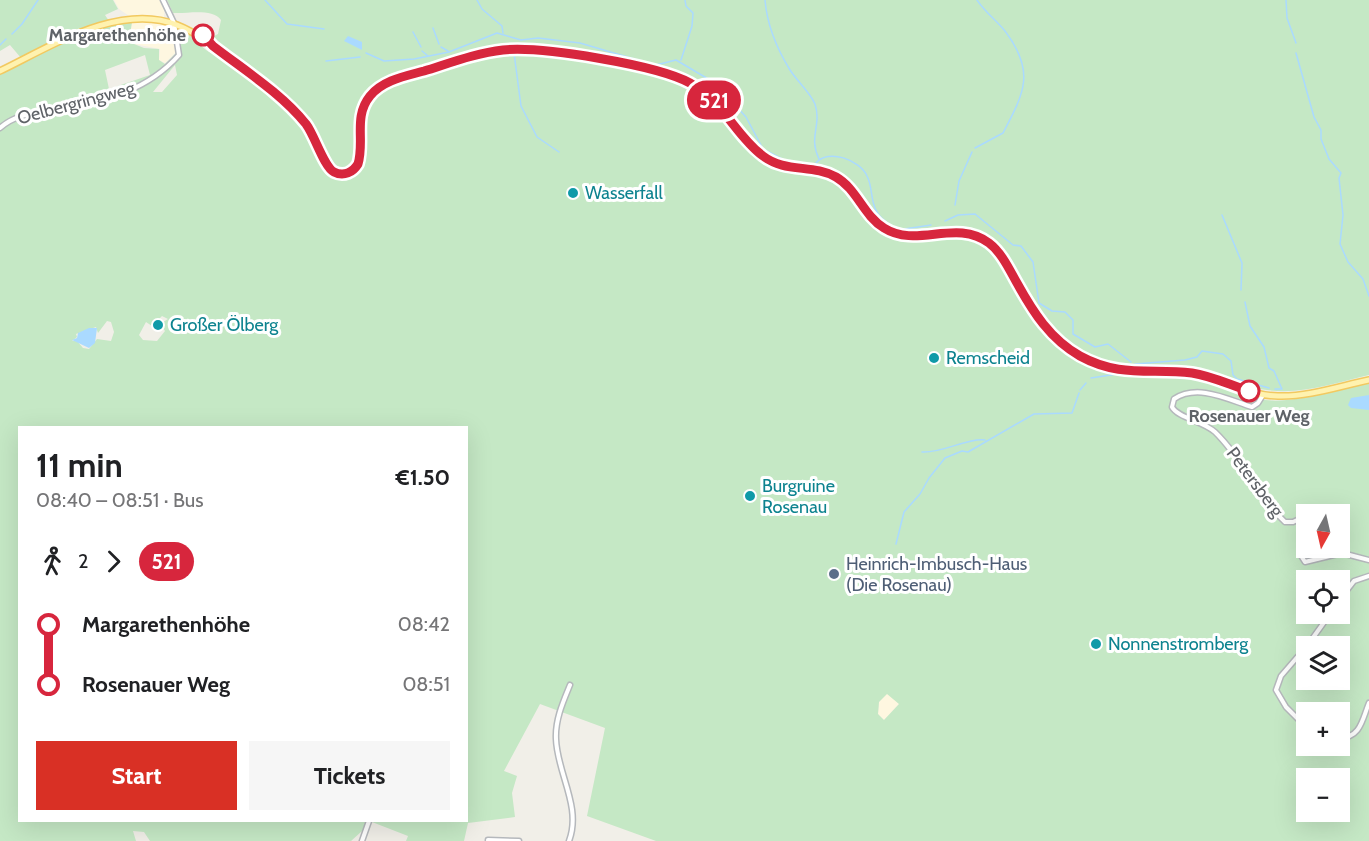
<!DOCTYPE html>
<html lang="en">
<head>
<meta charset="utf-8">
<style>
	:root { --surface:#fff; --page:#f6f6f6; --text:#202124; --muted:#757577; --accent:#d93025 }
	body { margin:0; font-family:Cabin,sans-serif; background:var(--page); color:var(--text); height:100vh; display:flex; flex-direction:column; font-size:22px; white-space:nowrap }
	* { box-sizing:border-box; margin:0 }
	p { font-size:20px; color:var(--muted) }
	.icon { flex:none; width:33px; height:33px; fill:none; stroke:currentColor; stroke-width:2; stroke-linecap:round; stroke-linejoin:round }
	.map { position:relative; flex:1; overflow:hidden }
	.drawer { position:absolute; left:18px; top:426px; width:450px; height:396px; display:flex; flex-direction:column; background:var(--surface); border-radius:0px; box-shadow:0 6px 24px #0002 }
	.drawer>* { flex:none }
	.badge { padding:0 12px; border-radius:20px; font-size:21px; line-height:39px }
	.needle { width:39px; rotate:188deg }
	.buttons { position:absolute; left:1296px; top:504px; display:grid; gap:12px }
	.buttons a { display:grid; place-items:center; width:54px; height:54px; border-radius:0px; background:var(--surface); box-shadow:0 6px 24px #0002; font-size:30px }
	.map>.badge { position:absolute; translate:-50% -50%; box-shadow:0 0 0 3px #fff }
	.legs { display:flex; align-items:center; gap:9px; height:66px; padding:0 18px; font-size:20px }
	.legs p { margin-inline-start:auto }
	.overview { display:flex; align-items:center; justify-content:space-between; height:102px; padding:0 18px }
	h1 { font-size:33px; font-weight:700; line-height:45px }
	.primary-button { display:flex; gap:12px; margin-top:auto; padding:12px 18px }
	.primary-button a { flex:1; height:69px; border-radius:0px; background:var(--accent); color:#fff; font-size:24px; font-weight:700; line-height:69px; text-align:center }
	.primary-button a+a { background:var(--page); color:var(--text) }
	ul { padding:0 18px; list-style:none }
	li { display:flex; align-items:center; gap:21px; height:60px; font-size:22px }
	li i { display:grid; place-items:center; width:9px; height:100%; margin:0 8px; background:currentColor }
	li i::after { content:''; width:15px; height:15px; margin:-8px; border:4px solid; border-radius:50%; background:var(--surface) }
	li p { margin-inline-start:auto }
	li:first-child i { background:linear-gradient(#0000 50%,currentColor 0) }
	li:last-child i { background:linear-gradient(currentColor 50%,#0000 0) }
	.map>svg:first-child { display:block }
</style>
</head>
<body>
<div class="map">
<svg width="1369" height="841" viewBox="0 0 1369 841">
	<rect width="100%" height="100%" fill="#f1efe8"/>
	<path fill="#fef7e0" d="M114 0H162L165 7 163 25 172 26 176 52 165 63 159 60 160 49 129 43 132 18 119 9Z
		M887 693 899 704 884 720 878 714 879 702Z"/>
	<path fill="#c5e8c5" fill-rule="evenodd" d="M0 0H113L118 9 105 15 109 21 21 58 10 45 0 51Z
		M167 0H1369V375C1336 383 1301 395 1267 390 1247 388 1228 379 1208 375 1161 366 1131 376 1083 354 1048 338 1031 303 1012 272 1006 262 1001 250 992 242 956 213 914 249 881 224 862 211 858 186 837 175 815 164 787 171 767 156 742 138 730 108 704 90 666 63 556 46 509 48 487 49 465 56 444 62 420 70 382 74 367 96 351 117 363 143 354 166L339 171 329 163 309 125 210 40 194 30 195 28 214 36 218 34 221 20C212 8 188 14 173 13Z
		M132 22 129 42 144 48 159 49V60L165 64 176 53 181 52 180 30C194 35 199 47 211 53L216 50C244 73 283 95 304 126 315 142 321 171 341 177L358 169C368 149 357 123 369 102 384 73 496 53 528 52 580 59 667 65 707 98 731 117 744 152 773 165 791 174 813 168 831 177 856 189 863 221 888 234 926 253 953 214 995 252 1028 303 1050 362 1118 372 1144 376 1170 373 1196 377 1220 381 1242 396 1265 400 1295 404 1340 388 1369 382V841H656L587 816 605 728 540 704 504 771 517 776 512 793 515 817 468 823 464 841H406L408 836 372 822 351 841H150L144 832 133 831 136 841H0V72C42 52 85 27 132 22ZM145 55 150 75 109 89 105 70ZM175 65 177 75 162 92H153ZM162 316 168 319 160 324 165 331 157 341 143 340 139 335 146 322 152 326ZM107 321 111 322 114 332 111 341 97 339 89 349 83 348 77 341H72L77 337 76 334 96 327 98 333ZM20 428H466V820H20ZM1306 514H1340V548H1306ZM1306 580H1340V614H1306ZM1306 646H1340V680H1306ZM887 694 899 704 884 720 878 714 879 702ZM1306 712H1340V746H1306ZM1306 778H1340V812H1306Z"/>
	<path fill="#aadaff" d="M348 36 362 42V50L344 41Z
		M89 328H97L95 343 89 348 72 340 77 338 78 333Z
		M1369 395V410L1351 408 1348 405 1351 398Z"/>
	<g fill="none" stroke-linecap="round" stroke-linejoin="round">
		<path stroke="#aadaff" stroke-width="1.5" d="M265 0 287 24 324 29
			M477 0 482 9 502 26 503 33
			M765 0C767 24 777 49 790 70 797 81 810 92 815 104 822 126 808 136 819 159
			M1286 0 1287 18 1296 43
			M433 28 439 44
			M413 32 421 47
			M12 34 22 24 38 0
			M0 45 6 39
			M441 47 448 51
			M422 51 428 56
			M366 53 384 61 414 59 449 52 497 33 521 40 538 38 580 43 651 64
			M514 53 521 106 537 137 559 152
			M1296 53 1314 117 1321 130V139L1329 159 1341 173 1339 178 1343 215 1340 244 1348 262 1363 279 1369 296
			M681 60 692 26 693 13 686 6 685 0
			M326 61 360 57
			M656 65 676 60 715 83 746 117 763 149 784 160 810 164
			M975 148 1003 133C1024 93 1036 72 1005 31 996 20 985 12 977 0
			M816 163C828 148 860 160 867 176 873 187 870 201 877 212 881 220 891 225 898 230L931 225
			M955 205 959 181 972 152
			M1222 215 1242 263 1241 290
			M945 221 958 215 975 214 1013 245 1021 246 1033 262 1039 303 1052 311 1065 312 1073 320V334L1095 347 1108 344 1131 362
			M1245 302 1250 326 1264 347 1269 368 1274 371 1282 389H1275
			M1135 364 1185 360 1197 357 1202 351 1223 354 1231 361 1233 375 1237 379 1269 388
			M1091 378 1117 374
			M1080 390 1086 383
			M922 452C940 454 970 437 985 440
			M896 544 904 512 920 494 929 478 945 458 962 451 968 452 1034 414 1072 413 1079 393"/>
		<g stroke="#b5b8bc" stroke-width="7">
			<path id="street" d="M0 128C18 112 40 113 62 109 106 101 148 90 179 55L174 23 163 0
				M1263 395 1258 403 1252 407C1229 400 1198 383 1174 399L1172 407C1178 418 1203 421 1215 432 1243 459 1257 496 1285 522H1293L1306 516
				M1306 543 1300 554 1305 562 1342 553 1369 560
				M1340 599 1354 581 1369 576
				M1307 646 1330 614
				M1306 647 1281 676 1276 690 1286 707 1306 727
				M1340 738C1361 737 1362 720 1369 703
				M488 840 519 841
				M362 841 369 821
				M569 841C582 807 557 773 556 739 555 720 563 702 570 685"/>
		</g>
		<g stroke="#f2c960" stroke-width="8">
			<path id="primary" d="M0 71C50 47 119 2 177 25 200 34 219 51 238 66 260 83 286 100 304 122 316 136 320 155 331 170L344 174C373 166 350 117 372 93 389 75 474 54 500 51 547 45 671 66 708 95 731 113 742 143 766 158 790 174 819 164 842 181 861 195 866 220 887 231 920 247 956 218 988 243 1016 264 1027 311 1056 338 1080 360 1112 372 1146 373 1164 373 1183 371 1201 375 1227 381 1251 396 1278 396 1308 397 1340 386 1369 380"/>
		</g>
		<use href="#street" stroke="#fff" stroke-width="4"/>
		<use href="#primary" stroke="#fff2af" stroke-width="5"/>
	</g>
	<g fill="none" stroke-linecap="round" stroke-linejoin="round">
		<g stroke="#fff" stroke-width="14">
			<path id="line-1" d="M203 35 213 46C244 70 281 93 306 124 315 136 324 167 334 172 344 177 353 172 358 164 365 141 353 117 370 96 383 80 406 76 424 71 450 63 476 53 503 50 542 46 657 65 690 83 725 103 735 135 763 156 785 173 813 164 836 177 857 189 863 215 884 228 917 249 956 218 989 243 1002 253 1009 269 1017 283 1033 312 1050 339 1080 356 1120 378 1151 368 1192 373 1212 376 1230 385 1249 391"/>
		</g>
		<use href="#line-1" stroke="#d7263d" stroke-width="9"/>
	</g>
	<g fill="#fff" stroke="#d7263d" stroke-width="3">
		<circle cx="203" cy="35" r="10"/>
		<circle cx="1249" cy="391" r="10"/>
	</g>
	<g fill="#0f9aa8" stroke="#fff" stroke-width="2">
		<circle cx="573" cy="193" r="6"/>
		<circle cx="158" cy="325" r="6"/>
		<circle cx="934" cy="358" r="6"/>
		<circle cx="750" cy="496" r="6"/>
		<circle cx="1096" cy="644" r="6"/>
	</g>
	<circle fill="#5c6f8a" stroke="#fff" stroke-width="2" cx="834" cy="574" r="6"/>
	<g text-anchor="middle" stroke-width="6" stroke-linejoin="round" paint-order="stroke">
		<g font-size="18" font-weight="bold" fill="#5f6368" stroke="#fff" text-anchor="end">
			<text x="186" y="41">Margarethenhöhe</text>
			<text x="1249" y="422" text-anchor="middle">Rosenauer Weg</text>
		</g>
		<g font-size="18" fill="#5f6368" stroke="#fff">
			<text transform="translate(76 103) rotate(-15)" y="6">Oelbergringweg</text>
			<text transform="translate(1255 482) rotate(53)" y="6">Petersberg</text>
		</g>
		<g font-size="18" fill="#0d838f" stroke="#fff" text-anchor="start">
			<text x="585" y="199">Wasserfall</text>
			<text x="170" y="331">Großer Ölberg</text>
			<text x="946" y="364">Remscheid</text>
			<text x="762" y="492">Burgruine<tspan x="762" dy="21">Rosenau</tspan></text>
			<text x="1108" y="650">Nonnenstromberg</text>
		</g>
		<g font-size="18" fill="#4e5e75" stroke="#fff" text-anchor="start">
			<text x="846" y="570">Heinrich-Imbusch-Haus<tspan x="846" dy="21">(Die Rosenau)</tspan></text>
		</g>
	</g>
</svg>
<div class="buttons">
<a><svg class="needle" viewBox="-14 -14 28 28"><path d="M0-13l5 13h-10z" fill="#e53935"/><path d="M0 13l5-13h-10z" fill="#757577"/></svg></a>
<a><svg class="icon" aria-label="locate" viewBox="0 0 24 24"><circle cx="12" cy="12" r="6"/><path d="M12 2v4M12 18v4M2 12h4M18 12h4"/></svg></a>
<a><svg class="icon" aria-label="layers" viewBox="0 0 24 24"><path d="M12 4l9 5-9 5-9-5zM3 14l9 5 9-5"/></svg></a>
<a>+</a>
<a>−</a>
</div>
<b class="badge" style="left:714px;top:100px;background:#d7263d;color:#fff">521</b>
<section class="drawer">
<div class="overview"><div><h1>11 min</h1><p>08:40 – 08:51 · Bus</p></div><b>€1.50</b></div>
<div class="legs"><svg class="icon" aria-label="walk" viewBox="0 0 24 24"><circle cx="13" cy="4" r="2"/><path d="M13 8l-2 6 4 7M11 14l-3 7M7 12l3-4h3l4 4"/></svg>2<svg class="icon" aria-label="forward" viewBox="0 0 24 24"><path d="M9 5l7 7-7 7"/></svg><b class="badge" style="background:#d7263d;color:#fff">521</b></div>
<ul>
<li><i style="color:#d7263d"></i><b>Margarethenhöhe</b><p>08:42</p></li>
<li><i style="color:#d7263d"></i><b>Rosenauer Weg</b><p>08:51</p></li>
</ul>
<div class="primary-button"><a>Start</a><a>Tickets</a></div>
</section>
</div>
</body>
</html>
